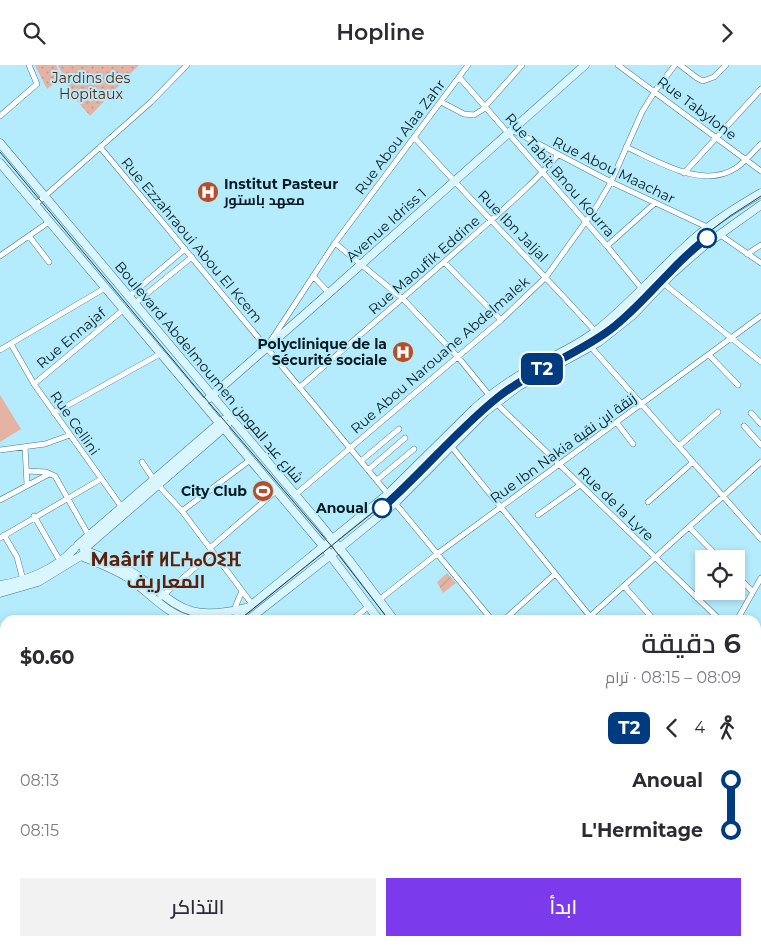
<!DOCTYPE html>
<html lang="ar">
<head>
<meta charset="utf-8">
<style>
	:root { --surface:#fff; --page:#f2f2f3; --text:#2b2b33; --muted:#7c7c81; --accent:#7c3aed }
	body { margin:0; font-family:Montserrat,Cairo,"Noto Sans Tifinagh",sans-serif; background:var(--page); color:var(--text); direction:rtl; height:100vh; display:flex; flex-direction:column; font-size:19px; white-space:nowrap }
	* { box-sizing:border-box; margin:0 }
	p { font-size:16px; color:var(--muted) }
	.icon { flex:none; width:28px; height:28px; fill:none; stroke:currentColor; stroke-width:2; stroke-linecap:round; stroke-linejoin:round }
	.map { position:relative; flex:1; overflow:hidden; direction:ltr }
	.sheet { position:absolute; left:0px; top:550px; width:761px; height:331px; display:flex; flex-direction:column; background:var(--surface); border-radius:15px 15px 0 0; box-shadow:0 2px 8px #0003; direction:rtl }
	.sheet>* { flex:none }
	.badge { padding:0 10px; border-radius:8px; font-size:18px; line-height:32px }
	.controls { position:absolute; left:695px; top:485px; display:grid; gap:10px }
	.controls a { display:grid; place-items:center; width:50px; height:50px; border-radius:0px; background:var(--surface); box-shadow:0 2px 8px #0003; font-size:25px }
	.map>.badge { position:absolute; translate:-50% -50%; box-shadow:0 0 0 2px #fff }
	.legs { display:flex; align-items:center; gap:8px; height:55px; padding:0 20px; font-size:16px }
	.legs p { margin-inline-start:auto }
	.head { display:flex; align-items:center; justify-content:space-between; height:85px; padding:0 20px }
	h1 { font-size:28px; font-weight:600; line-height:38px }
	.action { display:flex; gap:10px; margin-top:auto; padding:10px 20px }
	.action a { flex:1; height:58px; border-radius:0px; background:var(--accent); color:#fff; font-size:20px; font-weight:600; line-height:58px; text-align:center }
	.action a+a { background:var(--page); color:var(--text) }
	ul { padding:0 20px; list-style:none }
	li { display:flex; align-items:center; gap:18px; height:50px; font-size:19px }
	li i { display:grid; place-items:center; width:8px; height:100%; margin:0 6px; background:currentColor }
	li i::after { content:''; width:12px; height:12px; margin:-6px; border:4px solid; border-radius:50%; background:var(--surface) }
	li p { margin-inline-start:auto }
	li:first-child i { background:linear-gradient(#0000 50%,currentColor 0) }
	li:last-child i { background:linear-gradient(currentColor 50%,#0000 0) }
	header { display:flex; justify-content:space-between; align-items:center; height:65px; padding:0 20px; background:var(--surface); font-size:22px; font-weight:600 }
	.map>svg:first-child { display:block }
</style>
</head>
<body>
<header><svg class="icon" aria-label="forward" viewBox="0 0 24 24"><path d="M9 5l7 7-7 7"/></svg>Hopline<svg class="icon" aria-label="search" viewBox="0 0 24 24"><circle cx="10" cy="10" r="6"/><path d="M15 15l6 6"/></svg></header>
<div class="map">
<svg width="761" height="881" viewBox="0 0 761 881">
	<defs>
		<pattern id="grass-tufts" width="24" height="20" patternUnits="userSpaceOnUse" patternTransform="scale(1.25)"><rect width="24" height="20" fill="#e5b3a3"/><path d="M3 7l-1-3M5 7V3M7 7l1-3M15 17l-1-3M17 17v-4M19 17l1-3" fill="none" stroke="#c3998c"/></pattern>
		<pattern id="park-dots" width="8" height="8" patternUnits="userSpaceOnUse" patternTransform="scale(1.25)"><rect width="8" height="8" fill="#e5b3a3"/><path d="M2 2h.1M6 6h.1" fill="none" stroke="#c3998c" stroke-width="1.8" stroke-linecap="round"/></pattern>
		<pattern id="garden-furrows" width="10" height="10" patternUnits="userSpaceOnUse" patternTransform="scale(1.25)"><rect width="10" height="10" fill="#e5b3a3"/><path d="M-1 1l2-2M0 10L10 0M9 11l2-2" fill="none" stroke="#c3998c"/></pattern>
	</defs>
	<rect width="100%" height="100%" fill="#b5ecfd"/>
	<path fill="url(#grass-tufts)" d="M567 876H592L595 881H577Z"/>
	<path fill="url(#park-dots)" d="M35 0H56L62 13 47 24Z
		M58 0H139L90 51 73 31Z"/>
	<path fill="url(#garden-furrows)" d="M447 508 456 518 443 528 437 517Z"/>
	<path fill="#e5b3a3" d="M0 330 21 364 0 377Z"/>
	<g fill="none" stroke-linecap="round" stroke-linejoin="round">
		<g stroke="#467a8a" stroke-width="6">
			<path id="street" d="M618 0 761 106
				M680 0 697 13 703 16 714 12 726 0
				M459 12 607 181 642 224
				M441 37 464 49 474 50 482 45 522 0
				M0 51 37 19 29 0
				M512 65 611 117 707 162
				M414 72C473 138 536 201 595 266
				M100 82 388 429
				M626 82C658 96 702 125 736 103 745 97 753 87 761 79
				M684 108 761 24
				M35 140 151 37 187 0
				M719 169 761 198
				M29 171 49 197
				M335 178 403 234 458 292 489 330
				M607 181 655 138
				M747 189 761 180
				M0 191 49 157
				M444 197 501 255
				M313 211 329 228
				M663 218 761 297
				M128 232 185 184
				M134 239 192 192
				M270 277 335 178 468 0
				M11 279 34 319 123 444
				M591 282 761 474
				M0 285 105 223
				M709 290 738 320
				M34 319 123 245
				M300 322C354 275 408 229 461 182 494 152 529 124 558 90
				M496 338 720 555
				M54 348 160 289
				M751 348 761 359
				M617 358 633 379
				M744 361 761 380
				M451 381 593 555
				M679 381 718 347
				M25 382 27 419
				M0 385 45 379 70 370
				M361 396 399 364
				M142 397 154 415
				M368 405 405 373
				M27 406 46 407 55 411 89 471
				M377 415 414 384
				M158 420 182 446 252 539
				M295 430 501 255 546 212 597 141 611 117 642 47 655 26 675 0
				M0 435 49 409
				M648 437 693 397
				M395 438 492 555
				M182 446 250 395
				M538 450 580 420
				M34 451 60 496
				M689 462 720 494
				M4 470 17 492 23 515
				M0 473 101 414
				M210 483 276 426
				M736 510 753 527
				M624 521 654 555
				M161 532 213 487
				M379 535 437 489 761 251
				M234 545 242 526
				M352 555 369 541
				M504 555 555 509
				M586 555 761 397
				M737 555 761 513
				M756 600 761 591
				M756 640 761 631
				M756 667 761 663
				M0 717 5 724
				M756 741 761 737
				M0 752 5 760
				M0 788 5 796
				M5 803 1 807 5 814
				M756 811 761 807
				M756 860 761 856
				M103 876V881
				M158 876 161 881
				M311 876 316 881
				M416 876 419 881
				M702 876 706 881
				M140 881 144 876
				M170 881 173 876
				M225 881 228 876
				M380 881 384 876
				M676 881 681 876
				M731 881 737 876"/>
		</g>
		<g stroke="#467a8a" stroke-width="9">
			<path id="secondary" d="M0 78 320 459 349 495 394 555
				M0 98 324 482 379 555
				M208 334 329 228 585 0
				M78 480 223 355
				M84 484 227 360
				M84 485C99 491 114 496 127 504 176 534 179 560 245 543
				M81 491C98 498 115 504 130 514 150 528 167 550 192 555
				M0 520C27 516 56 504 74 484
				M0 528 38 517 79 492
				M233 555 388 429 475 343C492 328 511 315 530 304 552 291 576 282 596 266 629 240 656 208 687 180 709 159 735 143 761 128
				M248 555 346 478 395 438 485 347 519 321 599 277 633 250 673 208 705 180 761 140
				M0 702 5 699
				M0 712 5 709"/>
		</g>
		<g stroke="#fff" stroke-width="10">
			<path id="primary" d="M599 876 602 881
				M489 881 500 876
				M514 881 526 876
				M526 881 556 878 565 881"/>
		</g>
		<use href="#street" stroke="#fff" stroke-width="5"/>
		<use href="#secondary" stroke="#d9f5fe" stroke-width="8"/>
		<use href="#primary" stroke="#b3ecfc" stroke-width="9"/>
		<path stroke="#29454d" stroke-width="1" d="M0 87 193 319 334 484 389 555
			M239 555 381 441 469 352 502 326 527 309 587 277 609 262 705 170 730 151 761 131
			M0 708 5 705
			M553 876 557 881"/>
		<path stroke="#29454d" stroke-width="1" stroke-dasharray="2.5 5" stroke-linecap="butt" d="M756 623 761 614
			M639 881 640 876"/>
	</g>
	<g fill="none" stroke-linecap="round" stroke-linejoin="round">
		<g stroke="#fff" stroke-width="11">
			<path id="line-1" d="M382 443C422 408 456 366 497 333 532 305 575 291 611 264 632 248 649 228 668 209 680 196 693 184 707 173"/>
		</g>
		<use href="#line-1" stroke="#003b80" stroke-width="8"/>
	</g>
	<defs>
		<g id="hospital-disc" transform="scale(1.125)"><circle r="9.5" fill="#b64e2a" stroke="#b5ecfd"/><path d="M-5-5h3v3.5h4V-5h3V5h-3V1.5h-4V5h-3Z" fill="#fff"/></g>
		<g id="stadium-disc" transform="scale(1.125)"><circle r="9.5" fill="#b64e2a" stroke="#b5ecfd"/><path d="M0-5a6.5 5 0 1 0 0 10a6.5 5 0 1 0 0-10ZM-3.5-1.8h7v3.6h-7Z" fill="#fff"/></g>
	</defs>
	<g fill-rule="evenodd">
		<use href="#hospital-disc" x="208" y="127"/>
		<use href="#hospital-disc" x="403" y="287"/>
		<use href="#stadium-disc" x="263" y="426"/>
	</g>
	<g fill="#fff" stroke="#003b80" stroke-width="2.5">
		<circle cx="707" cy="173" r="9"/>
		<circle cx="382" cy="443" r="9"/>
	</g>
	<g text-anchor="middle" stroke-width="4" stroke-linejoin="round" paint-order="stroke">
		<g font-size="14" fill="#6b1e00" stroke="#b5ecfd">
			<text x="91" y="18">Jardins des<tspan x="91" dy="16">Hopitaux</tspan></text>
		</g>
		<g font-size="14" fill="#051b21" stroke="#b5ecfd">
			<text transform="translate(697 43) rotate(37)" y="5">Rue Tabylone</text>
			<text transform="translate(400 72) rotate(-53)" y="5">Rue Abou Alaa Zahr</text>
			<text transform="translate(614 105) rotate(26)" y="5">Rue Abou Maachar</text>
			<text transform="translate(560 110) rotate(49)" y="5">Rue Tabit Bnou Kourra</text>
			<text transform="translate(386 160) rotate(-42)" y="5">Avenue Idriss 1</text>
			<text transform="translate(513 161) rotate(46)" y="5">Rue Ibn Jaljal</text>
			<text transform="translate(192 175) rotate(50)" y="5">Rue Ezzahraoui Abou El Kcem</text>
			<text transform="translate(424 200) rotate(-41)" y="5">Rue Maoufik Eddine</text>
			<text transform="translate(71 273) rotate(-40)" y="5">Rue Ennajaf</text>
			<text transform="translate(440 290) rotate(-41)" y="5">Rue Abou Narouane Abdelmalek</text>
			<text transform="translate(209 307) rotate(50)" y="5">Boulevard Abdelmoumen شارع عبد المومن</text>
			<text transform="translate(75 358) rotate(55)" y="5">Rue Cellini</text>
			<text transform="translate(563 383) rotate(-36)" y="5">Rue Ibn Nakia زنقة ابن نقية</text>
			<text transform="translate(616 439) rotate(44)" y="5">Rue de la Lyre</text>
		</g>
		<g font-size="14" font-weight="bold" fill="#051b21" stroke="#b5ecfd" text-anchor="end">
			<text x="224" y="124" text-anchor="start">Institut Pasteur<tspan x="224" dy="16">معهد باستور</tspan></text>
			<text x="387" y="284">Polyclinique de la<tspan x="387" dy="16">Sécurité sociale</tspan></text>
			<text x="247" y="431">City Club</text>
		</g>
		<g font-size="14" font-weight="bold" fill="#051b21" stroke="#b5ecfd" text-anchor="end">
			<text x="368" y="448">Anoual</text>
		</g>
		<g font-size="19" font-weight="bold" fill="#5f1e06" stroke="#b5ecfd">
			<text x="166" y="501">Maârif ⵍⵎⵄⴰⵔⵉⴼ<tspan x="166" dy="22">المعاريف</tspan></text>
		</g>
	</g>
</svg>
<div class="controls">
<a><svg class="icon" aria-label="locate" viewBox="0 0 24 24"><circle cx="12" cy="12" r="6"/><path d="M12 2v4M12 18v4M2 12h4M18 12h4"/></svg></a>
</div>
<b class="badge" style="left:542px;top:304px;background:#003b80;color:#fff">T2</b>
<section class="sheet">
<div class="head"><div><h1>6 دقيقة</h1><p>08:09 – 08:15 · ترام</p></div><b>$0.60</b></div>
<div class="legs"><svg class="icon" aria-label="walk" viewBox="0 0 24 24"><circle cx="13" cy="4" r="2"/><path d="M13 8l-2 6 4 7M11 14l-3 7M7 12l3-4h3l4 4"/></svg>4<svg class="icon" aria-label="back" viewBox="0 0 24 24"><path d="M15 5l-7 7 7 7"/></svg><b class="badge" style="background:#003b80;color:#fff">T2</b></div>
<ul>
<li><i style="color:#003b80"></i><b>Anoual</b><p>08:13</p></li>
<li><i style="color:#003b80"></i><b>L'Hermitage</b><p>08:15</p></li>
</ul>
<div class="action"><a>ابدأ</a><a>التذاكر</a></div>
</section>
</div>
</body>
</html>
